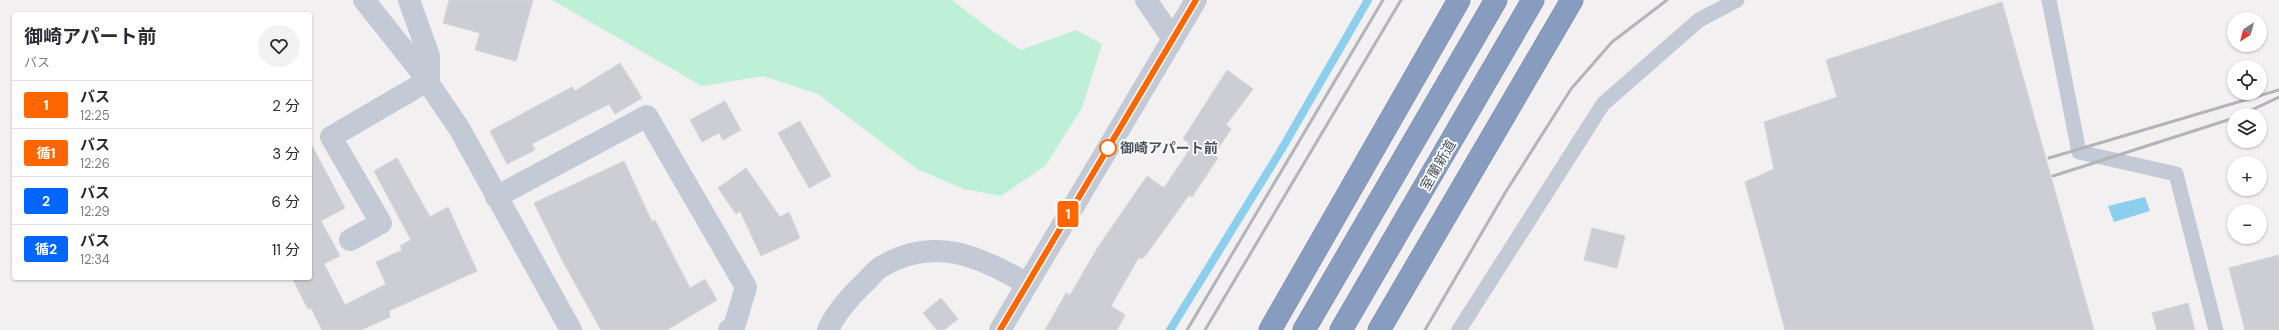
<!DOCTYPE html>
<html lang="ja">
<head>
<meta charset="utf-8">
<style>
	:root { --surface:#fff; --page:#f2f2f3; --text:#2b2b33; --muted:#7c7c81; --line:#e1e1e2 }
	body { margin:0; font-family:"DM Sans","Noto Sans JP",sans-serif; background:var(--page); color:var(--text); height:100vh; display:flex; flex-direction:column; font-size:15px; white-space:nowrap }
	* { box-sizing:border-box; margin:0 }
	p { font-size:13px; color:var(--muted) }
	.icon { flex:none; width:22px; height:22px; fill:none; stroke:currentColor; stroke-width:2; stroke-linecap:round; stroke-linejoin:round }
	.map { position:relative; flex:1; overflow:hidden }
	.panel { position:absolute; left:12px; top:12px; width:300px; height:268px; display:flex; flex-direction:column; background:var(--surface); border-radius:4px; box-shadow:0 1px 3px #0004 }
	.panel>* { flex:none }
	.badge { padding:0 8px; border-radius:3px; font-size:14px; line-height:26px }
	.needle { width:26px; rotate:216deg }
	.fabs { position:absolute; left:2227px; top:12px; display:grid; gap:8px }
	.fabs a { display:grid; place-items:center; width:40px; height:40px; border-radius:50%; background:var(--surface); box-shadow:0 1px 3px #0004; font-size:20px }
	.map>.badge { position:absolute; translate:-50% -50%; box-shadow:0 0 0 2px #fff }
	.round { display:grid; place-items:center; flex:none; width:42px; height:42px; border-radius:21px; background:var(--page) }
	.head { display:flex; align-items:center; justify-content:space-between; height:68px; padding:0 12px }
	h1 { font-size:19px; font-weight:700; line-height:30px }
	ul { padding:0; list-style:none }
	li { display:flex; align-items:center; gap:12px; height:48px; padding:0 12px; border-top:1px solid var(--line) }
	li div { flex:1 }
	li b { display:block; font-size:15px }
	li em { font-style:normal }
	li .badge { min-width:44px; font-weight:700; text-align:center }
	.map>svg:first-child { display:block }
</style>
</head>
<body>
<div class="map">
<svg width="2279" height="330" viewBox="0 0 2279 330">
	<rect width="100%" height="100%" fill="#f2f0f0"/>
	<path fill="#bef0d7" d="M552 0H952L991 30 1021 50 1076 30 1102 44 1082 108 1045 166 1001 196 964 189 917 169 818 94 763 76 702 86Z"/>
	<path fill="#8bceed" d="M2145 197 2150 211 2114 222 2108 206Z"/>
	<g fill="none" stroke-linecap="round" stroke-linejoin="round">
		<path stroke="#8bceed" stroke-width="8" d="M1170 330 1280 152 1368 0"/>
	</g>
	<path fill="#cdced4" stroke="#d4d5db" d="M449 0H533L516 61 475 50 480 33 443 23Z
		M2002 2 2094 330H1785L1745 182 1774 169 1764 122 1837 97 1826 60Z
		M620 63 642 98 615 114 609 104 532 144 535 150 507 164 490 131 572 87 575 91Z
		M1227 70 1253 89 1226 125 1231 129 1214 155 1218 158 1192 197 1189 195 1146 255 1141 259 1139 257 1111 306 1125 315 1117 330H1045L1066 293 1070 295 1098 247 1147 176 1164 188 1190 149 1186 146 1189 143 1183 139Z
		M725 101 741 130 723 140 719 133 702 142 690 120Z
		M800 121 831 176 809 188 778 133Z
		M310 142 345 208 321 221 340 256 324 264 345 305 386 284 376 262 402 250 400 246 411 240 374 171 397 158 430 217 448 207 477 271 389 311 390 317 361 330H322L311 308 308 309 292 278H310Z
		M624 161 652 222 655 220 690 288 705 279 717 300 667 330H601L563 262 534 203Z
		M746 168 780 217 789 212 800 238 761 256 740 211 736 214 718 188Z
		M1592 228 1625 236 1617 268 1584 260Z
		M2279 255V330H2245L2229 268Z
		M941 298 958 319 944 330H937L923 313Z
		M2188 303 2195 330H2157L2152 313Z"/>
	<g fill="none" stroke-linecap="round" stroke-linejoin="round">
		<g stroke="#7387ab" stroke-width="23">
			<path id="motorway" d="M1270 330 1459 0
				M1304 330 1496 0
				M1341 330 1533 0
				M1379 330 1572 0"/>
		</g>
		<path stroke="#c3cad5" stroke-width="15" d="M2049 0 2079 152 2176 174 2216 330
			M1459 330 1603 104 1699 20 1737 0"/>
		<path stroke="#c3cad5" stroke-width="22" d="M364 0 418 68 459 128 571 330
			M409 0 429 56V84
			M1146 0 1173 39
			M496 197 647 116 746 287 734 327 729 330
			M350 240 381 223 331 137 427 81
			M828 330C835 313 850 297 863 284 869 279 874 271 881 267 933 235 980 256 1027 284"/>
		<path stroke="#c3cad5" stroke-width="22" d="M1000 330 1196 0"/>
		<use href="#motorway" stroke="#879cbf" stroke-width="22"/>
		<path stroke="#b2b4ba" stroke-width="3" d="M2241 115 2279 97
			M2049 158 2279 90
			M2053 176 2234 118
			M1187 330 1383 0
			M1205 330 1401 0
			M1425 330 1505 193 1571 89 1612 42 1667 0"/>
	</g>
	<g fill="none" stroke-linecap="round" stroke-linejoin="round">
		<g stroke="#fff" stroke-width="9">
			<path id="line" d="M1000 330 1196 0"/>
		</g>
		<use href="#line" stroke="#f60" stroke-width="6"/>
	</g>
	<circle fill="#fff" stroke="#f60" stroke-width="2" cx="1108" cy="148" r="8"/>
	<g text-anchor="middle" stroke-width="3.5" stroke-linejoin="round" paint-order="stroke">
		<g font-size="14" font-weight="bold" fill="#48515e" stroke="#fff" text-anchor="start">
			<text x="1120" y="153">御崎アパート前</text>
		</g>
		<g font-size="14" fill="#48515e" stroke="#fff">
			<text transform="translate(1438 165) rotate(-60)" y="5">室蘭新道</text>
		</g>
	</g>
</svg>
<div class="fabs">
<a><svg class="needle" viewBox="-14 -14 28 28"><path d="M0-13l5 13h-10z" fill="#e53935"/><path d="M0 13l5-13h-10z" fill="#7c7c81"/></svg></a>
<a><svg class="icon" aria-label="locate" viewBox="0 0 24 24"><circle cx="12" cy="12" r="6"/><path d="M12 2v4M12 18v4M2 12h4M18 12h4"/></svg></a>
<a><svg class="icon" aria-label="layers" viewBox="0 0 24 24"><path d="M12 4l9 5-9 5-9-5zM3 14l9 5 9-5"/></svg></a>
<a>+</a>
<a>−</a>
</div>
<b class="badge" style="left:1068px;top:214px;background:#f60;color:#fff">1</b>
<section class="panel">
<div class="head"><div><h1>御崎アパート前</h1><p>バス</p></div><a class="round"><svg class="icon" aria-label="heart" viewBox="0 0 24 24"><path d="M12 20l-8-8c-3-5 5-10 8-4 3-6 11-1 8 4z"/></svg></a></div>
<ul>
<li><span class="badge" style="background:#f60;color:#fff">1</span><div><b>バス</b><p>12:25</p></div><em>2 分</em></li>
<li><span class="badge" style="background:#f60;color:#fff">循1</span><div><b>バス</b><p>12:26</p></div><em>3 分</em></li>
<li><span class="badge" style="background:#06f;color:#fff">2</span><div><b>バス</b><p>12:29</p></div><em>6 分</em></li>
<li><span class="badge" style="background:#06f;color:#fff">循2</span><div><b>バス</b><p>12:34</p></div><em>11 分</em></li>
</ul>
</section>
</div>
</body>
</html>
